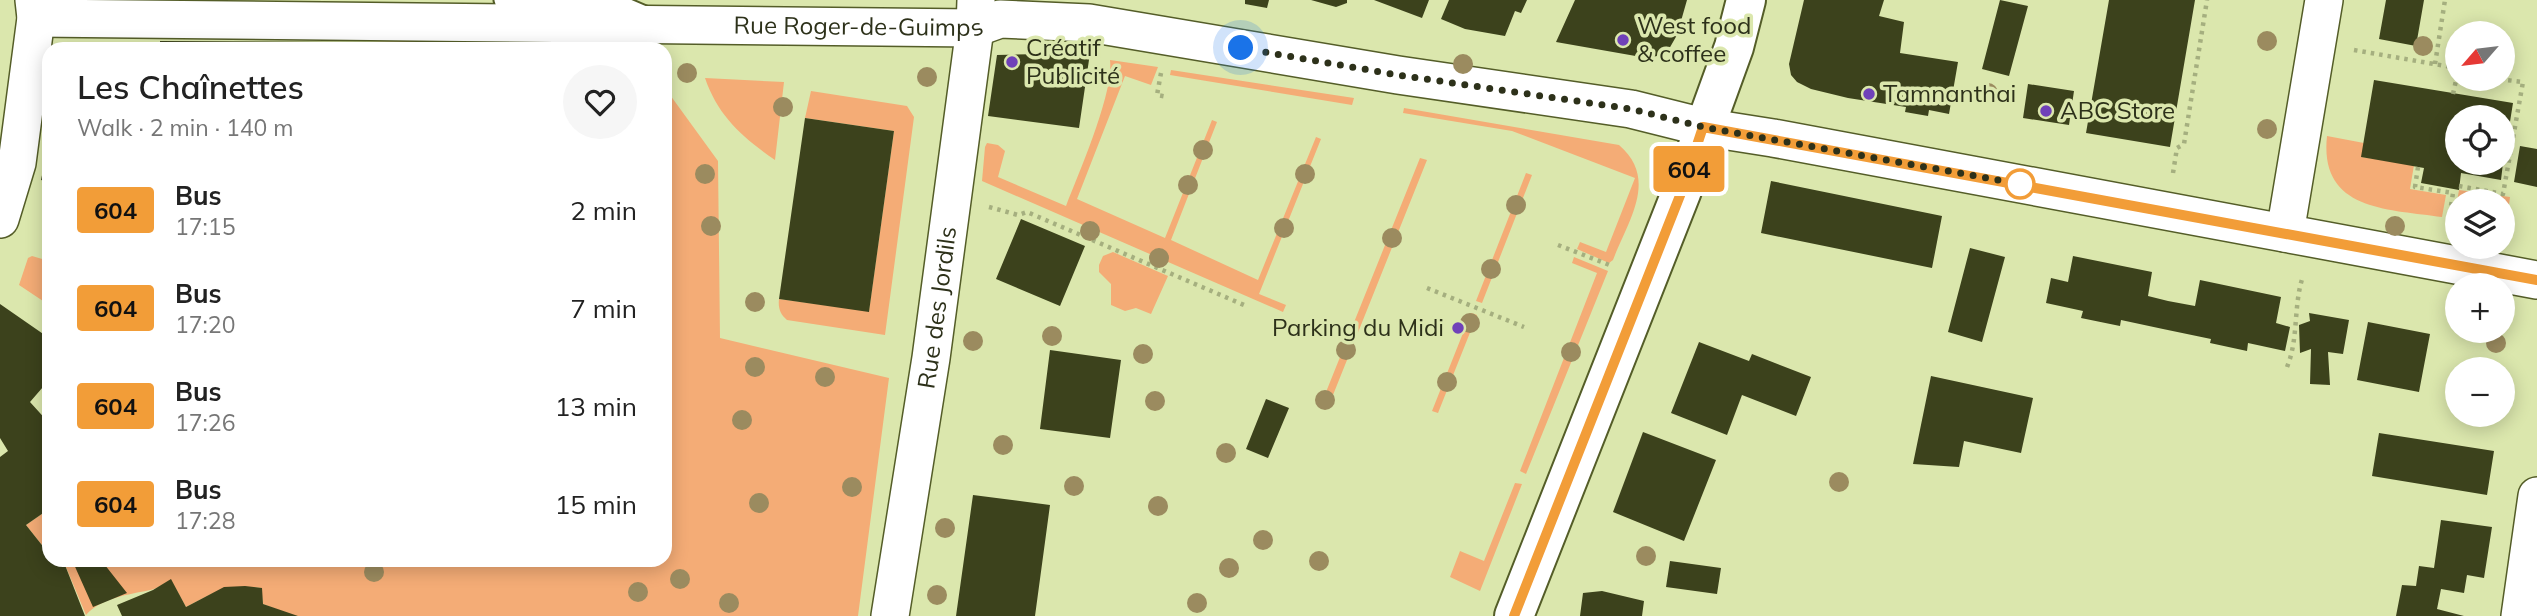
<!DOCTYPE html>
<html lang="en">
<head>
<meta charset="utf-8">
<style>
	:root { --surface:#fff; --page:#f6f6f6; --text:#222; --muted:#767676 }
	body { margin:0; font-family:Mulish,sans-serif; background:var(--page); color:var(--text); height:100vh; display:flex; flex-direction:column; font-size:26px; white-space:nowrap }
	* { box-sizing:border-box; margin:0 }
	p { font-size:23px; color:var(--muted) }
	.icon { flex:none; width:38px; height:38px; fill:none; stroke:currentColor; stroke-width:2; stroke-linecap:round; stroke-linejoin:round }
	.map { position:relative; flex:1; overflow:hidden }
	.sheet { position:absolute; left:42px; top:42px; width:630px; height:525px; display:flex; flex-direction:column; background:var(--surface); border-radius:21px; box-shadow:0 4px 18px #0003 }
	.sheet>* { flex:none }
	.badge { padding:0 14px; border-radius:5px; font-size:24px; line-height:46px }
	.needle { width:46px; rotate:242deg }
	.buttons { position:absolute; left:2445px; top:21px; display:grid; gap:14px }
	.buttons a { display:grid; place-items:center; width:70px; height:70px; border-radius:50%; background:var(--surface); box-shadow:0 4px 18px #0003; font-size:35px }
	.you { position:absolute; width:35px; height:35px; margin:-18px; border:5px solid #fff; border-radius:50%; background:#1a73e8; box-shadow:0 0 0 10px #1a73e833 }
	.map>.badge { position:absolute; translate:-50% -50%; box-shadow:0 0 0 4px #fff }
	.round { display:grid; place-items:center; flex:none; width:74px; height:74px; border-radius:37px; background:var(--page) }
	.summary { display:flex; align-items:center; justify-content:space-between; height:119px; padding:0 35px }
	h1 { font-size:33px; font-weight:600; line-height:52px }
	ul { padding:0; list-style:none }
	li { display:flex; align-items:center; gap:21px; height:98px; padding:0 35px }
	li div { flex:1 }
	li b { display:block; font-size:26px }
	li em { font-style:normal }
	li .badge { min-width:77px; font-weight:700; text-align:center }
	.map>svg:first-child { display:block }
</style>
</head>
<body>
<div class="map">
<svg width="2537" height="616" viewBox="0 0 2537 616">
	<rect width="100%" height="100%" fill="#dbe7ad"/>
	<path fill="#f4ac76" d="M647 37 649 49H373L372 42Z
		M1110 60 1158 67 1151 85 1125 76 1077 199 1165 238 1212 120 1217 122 1171 240 1258 280 1316 137 1321 139 1259 294 1286 305 1283 312 982 181 985 147 987 143 998 145 1005 151 998 177 1066 206C1079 172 1114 93 1110 60Z
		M1171 70 1354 98 1352 105 1170 75Z
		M705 78 784 82 775 160C742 137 718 116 705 78Z
		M665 88 718 161 720 338 889 378 858 616H294L263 604 261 588C226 584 216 591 186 607L171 580C164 583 157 589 150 590 128 595 102 597 86 615L63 560H665Z
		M811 91 907 106 914 117 885 335 787 320C780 314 778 308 779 299L869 311 894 131 805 118Z
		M1404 108 1619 145C1659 179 1628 221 1613 260L1609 263 1577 249 1580 242 1606 252 1635 178 1512 131 1403 113Z
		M2327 136 2364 143 2362 157 2414 165 2410 189 2446 195 2442 217C2388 209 2319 211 2327 136Z
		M1420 158 1427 160 1329 405 1322 402Z
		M1526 173 1532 175 1482 303 1476 301Z
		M2459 190 2510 197 2506 227 2503 226 2502 201H2457V220H2454Z
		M1113 252 1168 276 1151 314 1136 308 1125 311 1111 305V284L1099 272V265L1103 256Z
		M32 256 49 261V305L19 285 28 258Z
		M1574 257 1608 271 1526 474 1520 471 1597 273 1572 263Z
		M1471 313 1477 315 1438 413 1432 411Z
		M1515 483 1522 484 1480 591 1450 577 1460 551 1484 561Z
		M49 509V554L26 525Z"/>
	<path fill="#3c421c" d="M1245 0H1269L1267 8 1245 4Z
		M1311 0H1347V3L1336 7Z
		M1374 0H1429L1422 18Z
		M1449 0H1527L1521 13 1515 11 1505 36 1465 29 1441 19Z
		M1575 0H1687L1677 35 1669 49 1657 56 1647 58 1556 42Z
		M1804 0H1884L1879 16 1904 22 1900 53 1958 62 1949 114 1929 110 1928 116 1905 112 1906 107 1848 98 1811 89 1797 82 1791 75 1789 64Z
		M2000 0 2028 6 2009 76 1982 69Z
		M2109 0H2195L2170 147 2086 133Z
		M2386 0H2424L2416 46 2379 39Z
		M647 37 649 49H593V38Z
		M160 41 372 42 373 49H160Z
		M1090 53 1079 128 988 116 997 55Z
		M2374 80 2513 103 2504 159 2502 117H2457V163H2503L2501 180 2461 173 2459 190 2421 183 2424 168 2361 157Z
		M2028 84 2074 91 2069 125 2023 118Z
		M805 118 894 131 869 312 779 299Z
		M48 146H49V182L41 180Z
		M2520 146 2537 149V187L2514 182Z
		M1771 181 1942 216 1932 268 1761 233Z
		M1021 219 1085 246 1060 306 996 279Z
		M1970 248 2005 257 1982 342 1948 332Z
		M2073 256 2152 272 2148 296 2168 301 2195 306 2200 280 2281 297 2276 323 2290 327 2285 351 2248 343 2247 351 2210 343 2211 339 2163 329 2121 320 2120 326 2081 318 2083 311 2046 303 2051 278 2068 282Z
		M0 304 49 338V380L30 402 49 423V509L26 525 49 554V560H54L56 563 63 560 85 616H0V457L8 451 0 438Z
		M2309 313 2349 320 2343 354 2328 352 2330 385 2310 384 2311 349 2300 353 2299 325 2310 321Z
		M2368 322 2430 334 2419 392 2357 380Z
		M1699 342 1749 361 1752 354 1811 377 1796 416 1742 395 1727 435 1671 413Z
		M1050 350 1121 360 1110 438 1040 429Z
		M1931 376 2033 398 2021 453 1964 441 1959 467 1913 464Z
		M1266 399 1289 408 1268 458 1246 449Z
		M1643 432 1716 460 1684 541 1613 512Z
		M2379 433 2494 451 2487 495 2372 476Z
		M973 495 1050 505 1035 616H956Z
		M2441 520 2492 527 2484 578 2467 575 2464 593 2441 589 2437 609 2464 616H2396L2402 585 2416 586 2419 566 2434 568Z
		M72 560H101L127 593 93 607Z
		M1670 561 1721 568 1717 594 1666 587Z
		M171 579 186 607 224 587 245 586 262 588 263 604 298 616H122L117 605 153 590Z
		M1602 591 1644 601 1642 616H1580L1583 593Z"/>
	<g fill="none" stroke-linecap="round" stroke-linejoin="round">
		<g stroke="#545d28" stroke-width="23">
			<path id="lane" d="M504 0 509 4 523 5H619L647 17"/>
		</g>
		<g stroke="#545d28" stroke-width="40">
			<g id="street">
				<path id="s1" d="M36 18 975 28 1000 19 1089 23 1398 75 1631 109 1703 127 1773 138 2537 280"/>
				<path d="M0 219 17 163 36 18 34 0"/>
				<path d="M2285 233 2324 0"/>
				<path id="s2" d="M890 616 931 358 975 28 976 0"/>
				<path d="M2520 616 2537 496"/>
			</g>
		</g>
		<g stroke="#545d28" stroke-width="42">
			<path id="secondary" d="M1514 616 1681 193 1734 47 1746 0"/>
		</g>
		<path stroke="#a5af7f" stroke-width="4.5" stroke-dasharray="3.5 5" stroke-linecap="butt" d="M2354 50 2457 68
			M2435 64 2445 0
			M1161 73 1157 95 1168 97
			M2453 94 2457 76
			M2418 167 2415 187 2453 193 2448 225
			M2173 173 2177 148 2184 144 2207 0
			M2459 186 2503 194 2523 82 2498 79
			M989 207 1018 215 1027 212 1244 305
			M1558 245 1612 266
			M1427 288 1524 327
			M2287 367C2299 338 2293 306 2303 276"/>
		<use href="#lane" stroke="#fff" stroke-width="19"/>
		<use href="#street" stroke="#fff" stroke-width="37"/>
		<use href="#secondary" stroke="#fff" stroke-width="38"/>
	</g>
	<g fill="#9b8b5f">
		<circle cx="2267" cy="41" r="10"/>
		<circle cx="2423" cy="46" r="10"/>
		<circle cx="1463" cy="64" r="10"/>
		<circle cx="687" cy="73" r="10"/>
		<circle cx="927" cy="77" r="10"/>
		<circle cx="1988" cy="93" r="10"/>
		<circle cx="783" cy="107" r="10"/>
		<circle cx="2267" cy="129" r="10"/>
		<circle cx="1203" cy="150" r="10"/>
		<circle cx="705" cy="174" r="10"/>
		<circle cx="1305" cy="174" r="10"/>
		<circle cx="1188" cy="185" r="10"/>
		<circle cx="1516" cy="205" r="10"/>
		<circle cx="711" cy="226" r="10"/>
		<circle cx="2395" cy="226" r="10"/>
		<circle cx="1284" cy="228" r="10"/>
		<circle cx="1090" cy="231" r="10"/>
		<circle cx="1392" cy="238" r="10"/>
		<circle cx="1159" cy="258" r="10"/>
		<circle cx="1491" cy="269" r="10"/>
		<circle cx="755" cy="302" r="10"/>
		<circle cx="1470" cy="323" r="10"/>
		<circle cx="1052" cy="336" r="10"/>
		<circle cx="973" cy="341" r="10"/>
		<circle cx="2496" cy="343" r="10"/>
		<circle cx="1346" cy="350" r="10"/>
		<circle cx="1571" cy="352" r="10"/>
		<circle cx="1143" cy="354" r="10"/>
		<circle cx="755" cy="367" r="10"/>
		<circle cx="825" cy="377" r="10"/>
		<circle cx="1447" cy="382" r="10"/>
		<circle cx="1325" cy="400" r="10"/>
		<circle cx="1155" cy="401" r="10"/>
		<circle cx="742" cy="420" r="10"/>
		<circle cx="1003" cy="445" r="10"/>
		<circle cx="1226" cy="453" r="10"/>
		<circle cx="1839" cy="482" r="10"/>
		<circle cx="1074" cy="486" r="10"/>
		<circle cx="852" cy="487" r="10"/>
		<circle cx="759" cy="503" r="10"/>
		<circle cx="1158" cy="506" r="10"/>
		<circle cx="945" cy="528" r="10"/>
		<circle cx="1263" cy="540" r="10"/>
		<circle cx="1646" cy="556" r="10"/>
		<circle cx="1319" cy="561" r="10"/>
		<circle cx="1229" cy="568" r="10"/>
		<circle cx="374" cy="572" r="10"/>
		<circle cx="680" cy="579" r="10"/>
		<circle cx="638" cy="592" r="10"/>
		<circle cx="937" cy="595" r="10"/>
		<circle cx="729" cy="603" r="10"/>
		<circle cx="1197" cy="603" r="10"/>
	</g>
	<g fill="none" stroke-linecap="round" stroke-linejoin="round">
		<g stroke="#fff" stroke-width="16">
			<path id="line" d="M1514 616 1681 193 1703 127 2537 280"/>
		</g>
		<use href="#line" stroke="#f29d38" stroke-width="10"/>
		<path stroke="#2d311a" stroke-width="7" stroke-dasharray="0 12.6" d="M1241 48 1398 75 1631 109 1703 127 2020 184"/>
	</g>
	<g fill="#7041b9" stroke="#dbe7ad" stroke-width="2.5">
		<circle cx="1623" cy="40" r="7"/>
		<circle cx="1012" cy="62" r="7"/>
		<circle cx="1869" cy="94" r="7"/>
		<circle cx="2046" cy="111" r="7"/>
		<circle cx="1458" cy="328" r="7"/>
	</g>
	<circle fill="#fff" stroke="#f29d38" stroke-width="3.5" cx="2020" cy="184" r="14"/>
	<g text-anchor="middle" stroke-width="7" stroke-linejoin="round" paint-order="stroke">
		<g font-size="24" fill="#2d311a" stroke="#dbe7ad">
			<text dy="8" stroke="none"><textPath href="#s1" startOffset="822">Rue Roger-de-Guimps</textPath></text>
			<text dy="8" stroke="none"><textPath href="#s2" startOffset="312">Rue des Jordils</textPath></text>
		</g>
		<g font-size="24" fill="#2d311a" stroke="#dbe7ad" text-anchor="start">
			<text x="1637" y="34">West food<tspan x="1637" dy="28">&amp; coffee</tspan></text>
			<text x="1026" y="56">Créatif<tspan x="1026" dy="28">Publicité</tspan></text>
			<text x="1883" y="102">Tamnanthai</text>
			<text x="2060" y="119">ABC Store</text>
			<text x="1444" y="336" text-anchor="end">Parking du Midi</text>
		</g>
	</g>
</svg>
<div class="buttons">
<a><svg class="needle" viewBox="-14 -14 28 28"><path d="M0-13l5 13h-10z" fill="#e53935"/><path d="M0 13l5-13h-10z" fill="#767676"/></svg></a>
<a><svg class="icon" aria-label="locate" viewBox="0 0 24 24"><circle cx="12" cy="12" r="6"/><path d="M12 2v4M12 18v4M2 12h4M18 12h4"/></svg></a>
<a><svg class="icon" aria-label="layers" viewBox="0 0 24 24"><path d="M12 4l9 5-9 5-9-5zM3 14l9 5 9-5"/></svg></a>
<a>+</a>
<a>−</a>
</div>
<div class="you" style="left:1241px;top:48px"></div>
<b class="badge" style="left:1689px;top:169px;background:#f29d38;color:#111">604</b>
<section class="sheet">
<div class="summary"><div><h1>Les Chaînettes</h1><p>Walk · 2 min · 140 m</p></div><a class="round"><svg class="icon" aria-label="heart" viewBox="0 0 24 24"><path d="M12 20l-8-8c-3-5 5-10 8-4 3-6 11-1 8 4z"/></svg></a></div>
<ul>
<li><span class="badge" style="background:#f29d38;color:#111">604</span><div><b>Bus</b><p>17:15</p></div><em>2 min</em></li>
<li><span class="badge" style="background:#f29d38;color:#111">604</span><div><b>Bus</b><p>17:20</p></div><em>7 min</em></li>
<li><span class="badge" style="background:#f29d38;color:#111">604</span><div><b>Bus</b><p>17:26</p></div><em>13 min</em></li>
<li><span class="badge" style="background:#f29d38;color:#111">604</span><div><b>Bus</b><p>17:28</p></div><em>15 min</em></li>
</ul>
</section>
</div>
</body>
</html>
